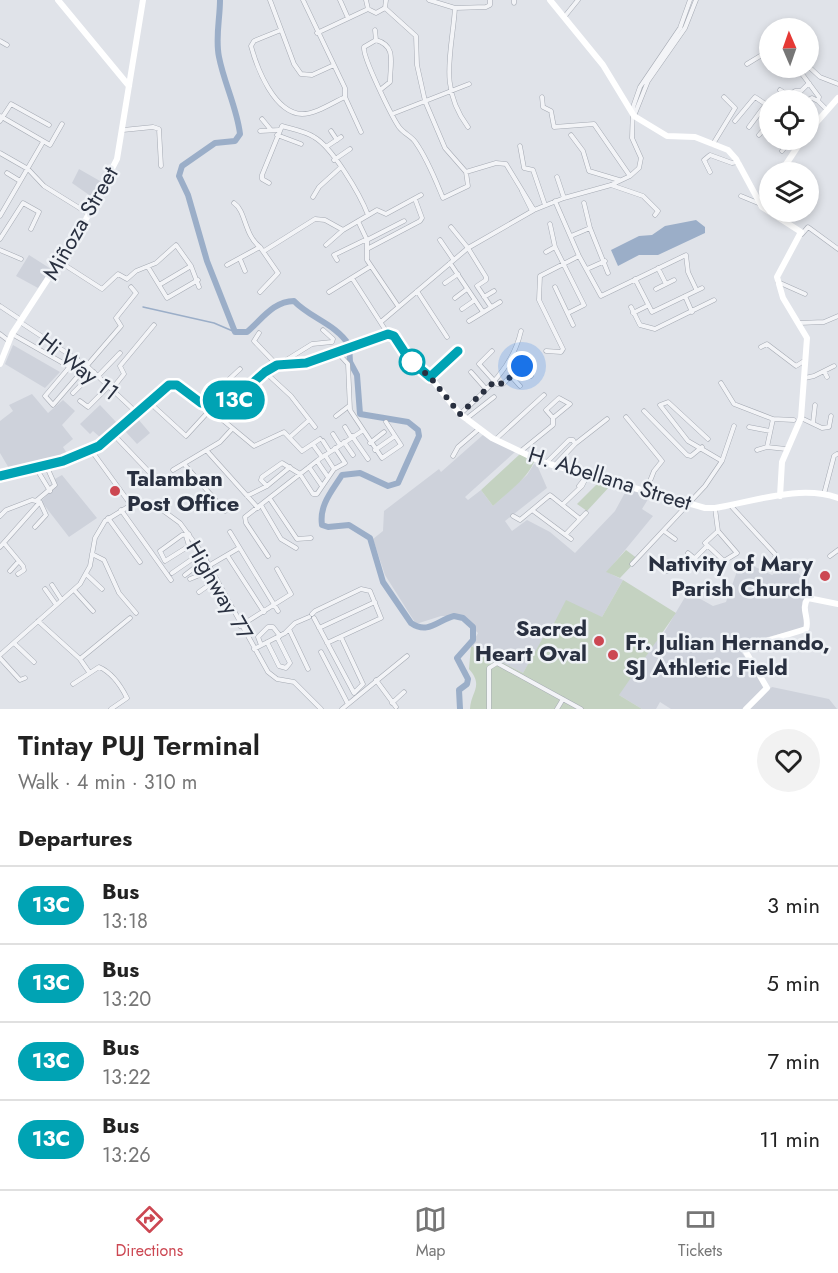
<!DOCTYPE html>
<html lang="en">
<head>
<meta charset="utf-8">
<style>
	:root { --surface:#fff; --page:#f2f2f2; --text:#222; --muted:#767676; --line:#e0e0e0; --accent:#cc4752 }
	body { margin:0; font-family:Jost,sans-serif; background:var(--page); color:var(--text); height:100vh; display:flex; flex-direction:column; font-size:22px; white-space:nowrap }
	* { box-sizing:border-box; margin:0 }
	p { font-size:20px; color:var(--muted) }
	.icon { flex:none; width:33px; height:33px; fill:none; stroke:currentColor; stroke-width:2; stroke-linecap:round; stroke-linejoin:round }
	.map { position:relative; height:709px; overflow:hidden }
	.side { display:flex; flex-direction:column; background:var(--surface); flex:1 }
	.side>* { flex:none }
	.badge { padding:0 12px; border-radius:20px; font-size:21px; line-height:39px }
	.needle { width:39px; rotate:358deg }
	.controls { position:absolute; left:759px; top:18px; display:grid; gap:12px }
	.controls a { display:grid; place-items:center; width:60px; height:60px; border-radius:50%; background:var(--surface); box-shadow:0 3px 9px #0003; font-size:30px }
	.you { position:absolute; width:30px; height:30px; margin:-15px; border:4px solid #fff; border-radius:50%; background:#1a73e8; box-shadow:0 0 0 9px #1a73e833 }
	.map>.badge { position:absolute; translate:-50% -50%; box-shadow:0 0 0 3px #fff }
	h2 { padding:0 18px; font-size:22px; line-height:54px }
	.round { display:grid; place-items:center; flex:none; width:63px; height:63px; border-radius:32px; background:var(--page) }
	.head { display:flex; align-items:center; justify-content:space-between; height:102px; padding:0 18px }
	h1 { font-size:28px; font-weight:600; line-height:45px }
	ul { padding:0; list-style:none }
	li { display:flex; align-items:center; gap:18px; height:78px; padding:0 18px; border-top:2px solid var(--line) }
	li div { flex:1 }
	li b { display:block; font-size:22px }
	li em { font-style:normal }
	li .badge { min-width:66px; font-weight:700; text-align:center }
	.menu { display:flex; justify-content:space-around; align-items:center; height:84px; border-top:2px solid var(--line); background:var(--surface); font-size:16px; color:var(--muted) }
	.menu a { display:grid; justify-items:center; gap:3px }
	.menu .on { color:var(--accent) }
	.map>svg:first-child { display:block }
</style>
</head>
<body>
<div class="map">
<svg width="838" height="709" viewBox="0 0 838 709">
	<rect width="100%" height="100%" fill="#e0e3e9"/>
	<path fill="#ced2db" d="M79 169 100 181 92 197 72 183Z
		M29 255 51 269 38 288 16 276Z
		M13 345 60 372 45 388 5 364Z
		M32 394 48 413 63 400 75 411 62 425 73 439 63 447 68 455 10 470 0 453V421L13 411 9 405Z
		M100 405 117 423 101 438 93 431 90 434 80 424Z
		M138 419 150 433 137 444 125 431Z
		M484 434 515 452 465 497 468 500 481 490 493 506 527 475 534 464 537 465 547 488 505 521 512 531 527 520 550 532 575 553 615 511 627 489 650 496 642 509 653 516 607 572 623 580 602 617 662 636 688 592 713 606 726 602 741 560 772 575 789 565 809 584 813 594 806 596 802 602 805 621 804 628 736 645 762 680 765 688 742 709H671L660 702 656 709H642L619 695 594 664 545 636 523 673 471 646 478 633 460 616H441L416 624 385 575 373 539 383 531 384 511 439 469 441 472Z
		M62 475 97 518 69 537 41 501 56 487 53 480Z
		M772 687 829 699 837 709H747Z"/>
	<path fill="#c4d2c1" d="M520 454 534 462C526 480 508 492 493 506L481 490Z
		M600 481 611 485 587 511 577 504Z
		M626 550 638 559 620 578 606 572Z
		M623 580 676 613 619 695 642 709H470C471 691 484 686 469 669L471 646 523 673 544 636 547 637 566 600 602 617Z"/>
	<path fill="#9baec8" d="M696 220 705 227V233L658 255H639L618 266 611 250 639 236 652 235 665 226Z"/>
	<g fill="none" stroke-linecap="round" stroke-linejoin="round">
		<path stroke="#9baec8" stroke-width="1.5" d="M143 307 214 323 235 332"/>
		<path stroke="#9baec8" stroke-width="6" d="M220 0C220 19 215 38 219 57 224 83 237 108 240 134L235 141 215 143 182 166 179 176 188 195 207 261 235 332H247C262 319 274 301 294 301 310 318 336 324 349 345L350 362 357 375 360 414 408 422 418 430 419 436 398 483 388 486 360 473 342 475C332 491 319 505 322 525L328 527 349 525 370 538 383 582 411 623C428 635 438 620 454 616L463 618 473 627V640L457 658 468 679 467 684 459 690 460 709"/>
		<g stroke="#a5aab3" stroke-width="5">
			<path id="street" d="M270 0 294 64 301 74 312 75 334 65
				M303 0 345 88V97L361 132
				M340 0 348 18
				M366 0 368 9 376 13 385 8 386 0
				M429 0 455 8 486 7 490 5V0
				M514 3V0
				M455 8C452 53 438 87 468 127
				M565 16 578 0
				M281 30 254 41 251 46C257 68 274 113 302 114 316 114 332 103 345 97
				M375 30 376 40
				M317 33 368 9
				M0 41 7 45
				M747 64 770 50
				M808 66 820 77 838 84
				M802 74 819 97 818 101 827 110
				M380 90 390 82C390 63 397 46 376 40L364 47C362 56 392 117 399 127 404 134 412 136 416 143 428 160 435 179 443 198L468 186 466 172 445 148 425 101 417 65 416 36 385 8
				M780 90 789 96 795 91H801L809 83
				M542 97 543 107 551 111 554 127 594 124 630 176
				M808 100 812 98 818 101
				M392 114 469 84
				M0 116 50 145 62 124
				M634 116 648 81 685 28 696 0
				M262 119 271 130
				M0 121 11 104 49 125
				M735 121 755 97 770 107
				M749 127 766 104
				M123 130 153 127 159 129 161 166
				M260 131 279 130
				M331 131 337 140
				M277 135 301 144
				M571 135 583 151 589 171 619 180
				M759 135 770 122
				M713 144 735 108 724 97
				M520 146 524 168 533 170 545 205
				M326 147 341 137
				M782 151 791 140
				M0 153 28 169 44 186 89 214
				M334 160 350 149
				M466 172 496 163 506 164 534 210
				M710 172 704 160 710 155 732 163 738 162
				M7 173 20 181
				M557 177 564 198
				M269 183 262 179V175L282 126C292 129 305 131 314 137 332 147 360 194 368 215
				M611 185 643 196 658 211 655 215
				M522 191 532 211
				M741 196 758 203
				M313 197 319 187 340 168
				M555 201 579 256 601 296 686 255 688 272 696 289
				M234 203C246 211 244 235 260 247
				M584 203 590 228 608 273
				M0 216 43 142
				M358 221 367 240V260L398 306
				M550 224 555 247 584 305 568 313
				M451 227 468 248
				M802 234 808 227 838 249
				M571 236 590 228
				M0 239 23 203 39 212 31 229
				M367 240 404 221
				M440 240 453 259
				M326 245 343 230
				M468 248 486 277V280L477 286 491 307
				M367 249 420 221 422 218 415 199
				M0 250 21 259
				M264 251 315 219 325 220 343 230 377 210 386 214 421 195
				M546 252 555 247
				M240 259 245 271
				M337 260 334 255 367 239
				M60 262 102 289 118 274 127 279 136 271 156 263 176 245 191 266 199 287
				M450 263 483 312
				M227 265 260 247 278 273 260 292
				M148 267 167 298 198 280
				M658 268 666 284
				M587 269 605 261
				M352 278 388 334
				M635 279 652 312 702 288
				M778 282 805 294
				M445 283 458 274
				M159 285 191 266
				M555 287 573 325
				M656 289 674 280
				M417 291 447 337
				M329 292 371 266
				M685 296 692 312
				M484 297 494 291
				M455 298 467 289
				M0 306 21 320
				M631 307 640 325 655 329 714 300
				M462 309 475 300
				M633 313 647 306
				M382 321 468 248 534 210 564 198 611 185 630 176 639 168 641 158 632 138 633 107 640 87 680 28 690 0
				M469 321 500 302
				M20 322 88 367 137 413
				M799 323 824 322 838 316
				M259 333 254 341 277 365
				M0 334 9 341
				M12 334 70 367
				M761 347 767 344 796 366 804 361
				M492 351 479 364 497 384H503L521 366 531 376
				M546 351 561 352 563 349 539 300 540 276 579 256
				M338 353 348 364 350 410 382 458 401 445 386 422
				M77 358 45 396 53 405 121 326 116 318 136 293 131 287
				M283 362 312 344 332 342 333 339 323 330
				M824 371 827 377
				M265 372 291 396 315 427
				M471 372 486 389
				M98 376 120 353
				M511 376 520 386
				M805 378 814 376 834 366
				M721 383 734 404 773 419 794 420
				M112 389 124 374 120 366 154 325
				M73 393 94 372
				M80 401 88 407 109 386
				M149 402 186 436 208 412 210 397 240 369
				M216 408 219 417 254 446 284 432 302 451 320 439
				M644 411 687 455 691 456 702 447
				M460 414C487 390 513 367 521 331
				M336 416 349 406
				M626 417 662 461 654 471 646 491
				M801 418 822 428 829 427 831 416
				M466 419 494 397
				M813 423 815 405
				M345 427 351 437
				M749 427 770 431
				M333 434 340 445
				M114 435 153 476
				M352 436 368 459
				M290 437 308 421
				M496 439 544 395
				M708 439 668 402 660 405 688 441 722 461
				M323 441 330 452
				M344 442 353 455
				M370 443 384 432
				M314 446 322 457
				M767 447 786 449
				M91 450 131 505
				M375 450 395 436
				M757 450 767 447 773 419
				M207 451 258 508
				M521 451 553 425V418L570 404 559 398 546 410 553 418
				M325 455 334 469
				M453 456 458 447 479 429
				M317 461 328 477
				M546 463 569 440H573L575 444
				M184 464 225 511
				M555 465 575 444 607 419
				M309 467 322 486
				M36 468 50 491
				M173 470 220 442 232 429
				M267 486 261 480 262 477 282 463 300 474 313 494H317L334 469 345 463 335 448
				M579 486 587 476
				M824 494 834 456 837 454
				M247 496 267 486 290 467
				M270 499 297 539 311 538
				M563 504 582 486 586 478
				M261 505 281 539 296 548
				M731 506 776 555 772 564
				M715 508 718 531
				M121 510 171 580
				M532 510 571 539
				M0 516 6 510 32 500 36 501 55 485 46 465
				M513 516 520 520 550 495 580 519
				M108 518 140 562
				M35 527 46 515 40 502
				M664 531 675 539
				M718 531 737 553 724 561 705 543Z
				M230 532 278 611
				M566 534 586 513
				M186 536 189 546 165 561 160 551 182 535 189 534
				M4 543 23 566 24 570 18 574
				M0 547 40 502
				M688 553 707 569
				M92 554 104 560 119 593 136 613
				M227 555 264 612
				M268 556 246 523 245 517 318 460 362 431
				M830 556 838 550
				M695 558 707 546
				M632 564 705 486 722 461 734 426
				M210 565 239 548
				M10 571 19 561
				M667 571 701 564
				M172 573 201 553
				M86 574 102 589
				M185 575 206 559
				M190 579 212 570
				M52 585 61 599
				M45 589 55 603
				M74 590 93 611
				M199 592 216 580
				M312 614 315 611 361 589 370 591 381 618 327 643
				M314 618 354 693 363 684 341 637
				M38 621 80 659 89 672
				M240 626 291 594 277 569
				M319 628 375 602
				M289 629 308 669
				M267 642 279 666 286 668 290 663 277 637
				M15 644 34 662
				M261 645 258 637 268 627H273L280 636
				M254 649 285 633 295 623 309 617
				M321 652 348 704
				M0 655 80 584 90 566 95 538 105 521 131 505 154 504 180 523 202 553 268 672 277 679 294 682 321 709
				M0 658 20 680 25 678
				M80 659 130 618
				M376 680 396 707
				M73 684 99 667C111 672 121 686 127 698L111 709
				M392 703 404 692
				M342 709 407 656
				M489 709V668L497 663 581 709
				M557 709 563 699"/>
		</g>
		<use href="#street" stroke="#f3f4f7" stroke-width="4"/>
		<path stroke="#fff" stroke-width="6" d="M58 0 129 86
			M550 0 603 65 634 116 667 136 695 137 728 150 736 159 762 207 801 232 777 277 783 298 807 338 801 418 782 462 780 496
			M808 132 838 98
			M781 172 802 140
			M762 207 770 193
			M0 364 12 334 83 225 117 159 143 0
			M0 476 63 461 99 446 169 385C188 382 197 411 216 408 241 404 253 376 276 366 286 362 297 365 308 363 336 356 362 341 390 334L409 359 430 377 460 414 492 438 542 462 705 508H715C753 502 800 484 838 498
			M746 709 767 688 746 652 747 647 806 629C810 618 800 609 808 598L838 604"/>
	</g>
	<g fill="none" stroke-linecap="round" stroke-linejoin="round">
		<g stroke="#fff" stroke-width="14">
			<path id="line" d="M0 476 63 461 99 446 169 385H177L201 403 216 408 228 405 265 372 277 365 306 363 388 334 394 336 409 359 430 377 458 351"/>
		</g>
		<use href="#line" stroke="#00a3b4" stroke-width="9"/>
		<path stroke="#293040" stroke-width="6" stroke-dasharray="0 10.8" d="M412 362 410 361 430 377 460 414 494 382 503 384 522 366"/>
	</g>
	<circle fill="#fff" stroke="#00a3b4" stroke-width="3" cx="412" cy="362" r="12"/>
	<g fill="#cc4752" stroke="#eff2f6" stroke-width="2">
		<circle cx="115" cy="491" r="6"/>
		<circle cx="825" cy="576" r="6"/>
		<circle cx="599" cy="641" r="6"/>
		<circle cx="613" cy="655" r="6"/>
	</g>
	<g text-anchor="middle" stroke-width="5" stroke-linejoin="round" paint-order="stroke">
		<g font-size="22" fill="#293040" stroke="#eff2f6">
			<text transform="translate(80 223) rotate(-60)" y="8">Miñoza Street</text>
			<text transform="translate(79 366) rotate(38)" y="8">Hi Way 11</text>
			<text transform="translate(610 478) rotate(17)" y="8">H. Abellana Street</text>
			<text transform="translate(220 590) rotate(60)" y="8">Highway 77</text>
		</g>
		<g font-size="22" font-weight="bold" fill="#293040" stroke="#eff2f6" text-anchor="start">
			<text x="127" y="486">Talamban<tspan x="127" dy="25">Post Office</tspan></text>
			<text x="813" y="571" text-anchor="end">Nativity of Mary<tspan x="813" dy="25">Parish Church</tspan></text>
			<text x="587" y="636" text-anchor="end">Sacred<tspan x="587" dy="25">Heart Oval</tspan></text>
			<text x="625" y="650">Fr. Julian Hernando,<tspan x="625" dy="25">SJ Athletic Field</tspan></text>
		</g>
	</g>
</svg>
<div class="controls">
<a><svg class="needle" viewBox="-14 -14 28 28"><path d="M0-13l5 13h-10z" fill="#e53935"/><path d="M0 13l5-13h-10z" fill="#767676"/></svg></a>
<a><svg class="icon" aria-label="locate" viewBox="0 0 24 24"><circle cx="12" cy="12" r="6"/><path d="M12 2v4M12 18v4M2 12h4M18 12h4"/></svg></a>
<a><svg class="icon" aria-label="layers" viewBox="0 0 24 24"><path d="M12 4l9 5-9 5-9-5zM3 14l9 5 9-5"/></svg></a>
</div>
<div class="you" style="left:522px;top:366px"></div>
<b class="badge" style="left:234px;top:400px;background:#00a3b4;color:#fff">13C</b>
</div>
<section class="side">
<div class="head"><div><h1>Tintay PUJ Terminal</h1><p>Walk · 4 min · 310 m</p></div><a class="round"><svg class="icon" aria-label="heart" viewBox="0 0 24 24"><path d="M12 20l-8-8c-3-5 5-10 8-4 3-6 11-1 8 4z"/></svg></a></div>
<h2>Departures</h2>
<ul>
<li><span class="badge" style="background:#00a3b4;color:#fff">13C</span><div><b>Bus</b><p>13:18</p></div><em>3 min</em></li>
<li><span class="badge" style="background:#00a3b4;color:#fff">13C</span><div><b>Bus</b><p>13:20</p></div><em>5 min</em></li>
<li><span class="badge" style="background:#00a3b4;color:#fff">13C</span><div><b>Bus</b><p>13:22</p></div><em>7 min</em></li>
<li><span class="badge" style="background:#00a3b4;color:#fff">13C</span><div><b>Bus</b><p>13:26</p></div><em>11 min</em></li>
</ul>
</section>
<nav class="menu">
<a class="on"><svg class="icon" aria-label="directions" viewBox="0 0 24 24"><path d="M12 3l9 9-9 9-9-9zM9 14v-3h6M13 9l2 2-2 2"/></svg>Directions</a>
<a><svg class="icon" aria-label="map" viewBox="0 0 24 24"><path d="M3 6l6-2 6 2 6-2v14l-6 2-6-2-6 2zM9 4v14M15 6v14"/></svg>Map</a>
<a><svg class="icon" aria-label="tickets" viewBox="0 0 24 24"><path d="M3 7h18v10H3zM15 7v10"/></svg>Tickets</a>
</nav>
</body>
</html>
